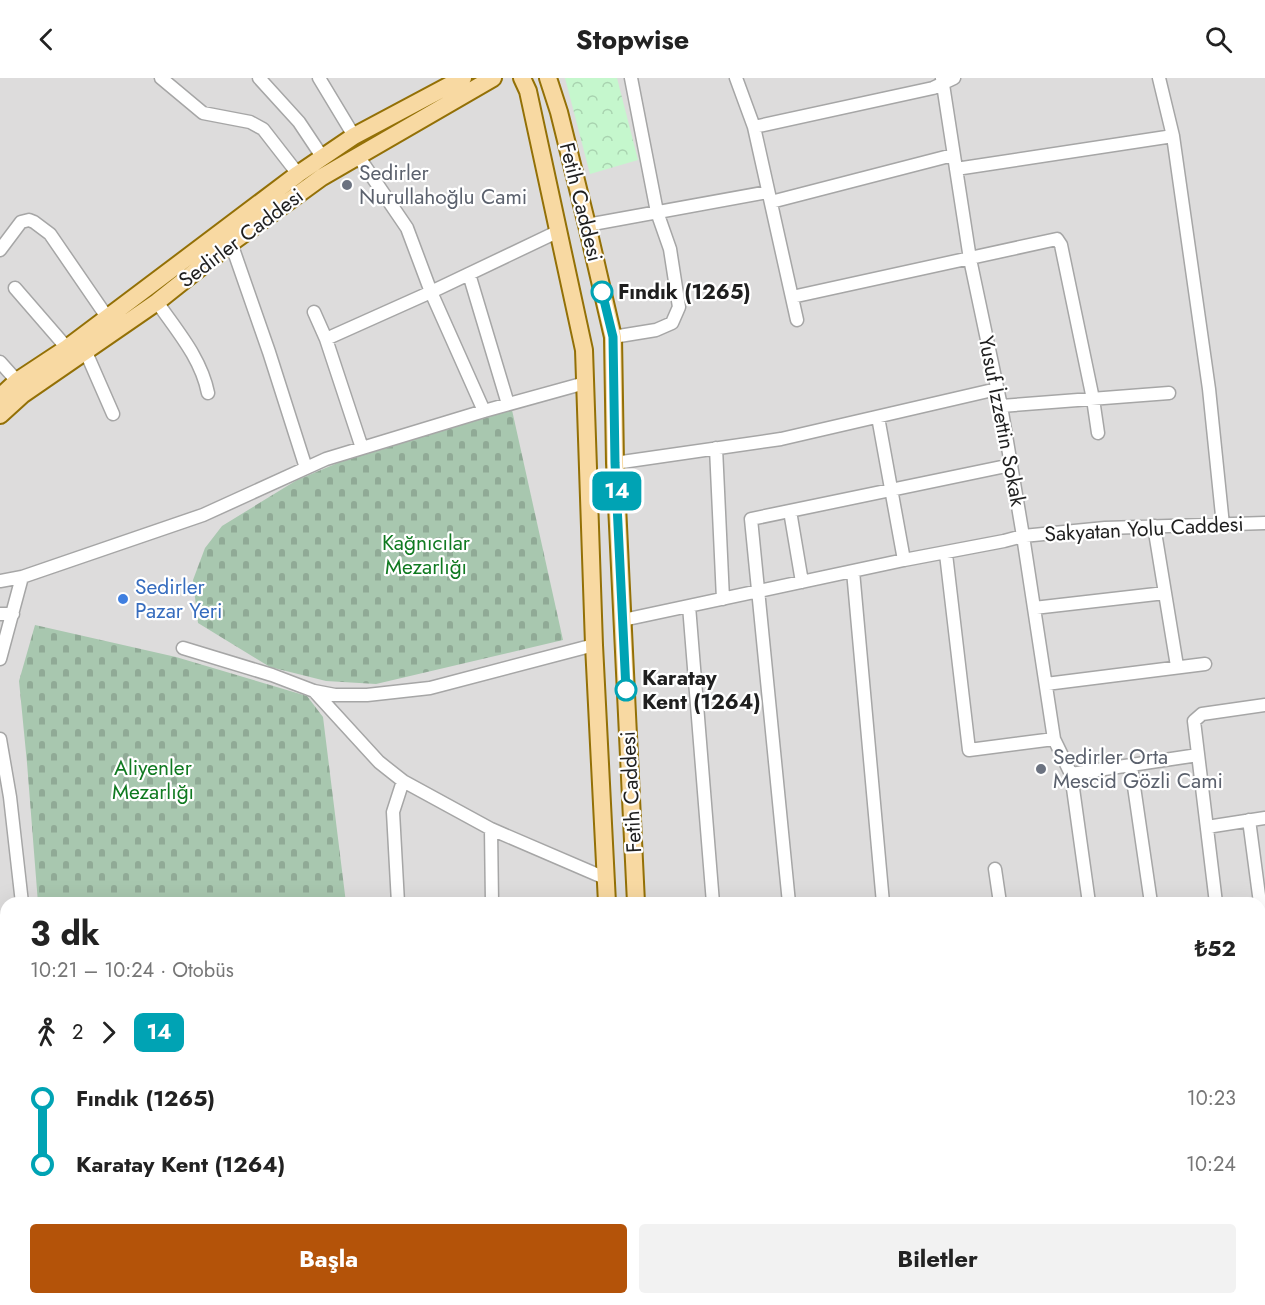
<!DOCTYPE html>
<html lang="tr">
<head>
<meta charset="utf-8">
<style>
	:root { --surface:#fff; --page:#f2f2f2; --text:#222; --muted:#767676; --accent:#b45309 }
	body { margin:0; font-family:Jost,sans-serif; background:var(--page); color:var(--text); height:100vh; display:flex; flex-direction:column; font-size:22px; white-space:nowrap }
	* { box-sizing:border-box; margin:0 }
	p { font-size:20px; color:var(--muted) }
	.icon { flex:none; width:33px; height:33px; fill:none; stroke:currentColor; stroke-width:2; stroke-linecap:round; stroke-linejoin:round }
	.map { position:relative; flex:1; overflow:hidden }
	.side { position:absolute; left:0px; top:819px; width:1266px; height:408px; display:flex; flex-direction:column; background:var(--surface); border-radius:18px 18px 0 0; box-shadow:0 6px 24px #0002 }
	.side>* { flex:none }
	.badge { padding:0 12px; border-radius:9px; font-size:21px; line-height:39px }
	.map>.badge { position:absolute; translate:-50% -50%; box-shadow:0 0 0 3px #fff }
	.legs { display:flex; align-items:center; gap:9px; height:66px; padding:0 30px; font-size:20px }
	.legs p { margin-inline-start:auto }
	.overview { display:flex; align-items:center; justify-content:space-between; height:102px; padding:0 30px }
	h1 { font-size:33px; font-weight:700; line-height:45px }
	.primary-button { display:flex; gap:12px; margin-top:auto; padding:12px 30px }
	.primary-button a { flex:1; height:69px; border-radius:6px; background:var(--accent); color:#fff; font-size:24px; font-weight:700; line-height:69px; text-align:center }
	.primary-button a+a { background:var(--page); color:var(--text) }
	ul { padding:0 30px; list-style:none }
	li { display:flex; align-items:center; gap:21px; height:66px; font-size:22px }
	li i { display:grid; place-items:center; width:9px; height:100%; margin:0 8px; background:currentColor }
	li i::after { content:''; width:15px; height:15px; margin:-8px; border:4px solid; border-radius:50%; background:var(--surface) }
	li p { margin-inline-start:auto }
	li:first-child i { background:linear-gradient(#0000 50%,currentColor 0) }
	li:last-child i { background:linear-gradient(currentColor 50%,#0000 0) }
	header { display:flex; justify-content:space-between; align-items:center; height:78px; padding:0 30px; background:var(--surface); font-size:27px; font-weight:700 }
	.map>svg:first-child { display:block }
</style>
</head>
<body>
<header><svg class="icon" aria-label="back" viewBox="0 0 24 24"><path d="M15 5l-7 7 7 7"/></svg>Stopwise<svg class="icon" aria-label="search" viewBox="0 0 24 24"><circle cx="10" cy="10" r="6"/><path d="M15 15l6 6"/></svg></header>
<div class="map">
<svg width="1265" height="1227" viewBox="0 0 1265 1227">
	<defs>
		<pattern id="cemetery-stones" width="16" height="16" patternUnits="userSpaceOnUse" patternTransform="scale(1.5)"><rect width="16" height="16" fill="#a8c7af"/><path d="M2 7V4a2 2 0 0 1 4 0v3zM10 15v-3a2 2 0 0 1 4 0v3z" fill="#90aa96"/></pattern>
		<pattern id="park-crowns" width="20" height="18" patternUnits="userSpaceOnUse" patternTransform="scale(1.5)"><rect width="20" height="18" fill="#c5f7cd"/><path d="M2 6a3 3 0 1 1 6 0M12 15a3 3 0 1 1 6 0" fill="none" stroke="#a9d3b0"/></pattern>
	</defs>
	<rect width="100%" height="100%" fill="#efede6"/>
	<path fill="#dddcdc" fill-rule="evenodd" d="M0 0H1265V1227H0ZM6 825H1260V1221H6Z"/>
	<path fill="url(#cemetery-stones)" d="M512 332 563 562 376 606 326 603 270 589 198 545 193 502 205 470 222 448 297 402 340 384Z
		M35 547 176 579 307 618 323 639 346 825H38L27 685 19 603Z"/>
	<path fill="url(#park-crowns)" d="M617 0 638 82 590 96 565 0Z"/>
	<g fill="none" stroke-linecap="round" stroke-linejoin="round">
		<g stroke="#a6a6a6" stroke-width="15">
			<path id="minor" d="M161 0 203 35 250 44 263 51 298 96
				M259 0 299 44 323 80
				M319 0 354 58
				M736 0 754 49 797 242
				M942 0 970 181 1001 328 1023 458 1054 661 1071 696 1089 825
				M1159 0 1173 58 1209 311 1223 447
				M754 49 933 10 954 0
				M358 78 407 150 431 214 484 333
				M956 91 1173 58
				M771 124 953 77
				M587 147 768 114
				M225 160 231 165 269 274 306 390
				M0 172 21 144 29 142 34 144 50 156 107 239
				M469 196 508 326
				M15 210 67 270
				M792 219 1057 161 1061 167 1093 321 1098 355
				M157 224C177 253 201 280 208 315
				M314 234 326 261 362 370
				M613 259 656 252 672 245 679 229 670 171 657 134 631 0
				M326 261 431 214 559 153
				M85 272 113 336
				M0 284 17 303
				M1001 328 1169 315
				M878 339 904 482
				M716 370 723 521
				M615 385 781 361 997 311
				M790 433 802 504
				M1154 448 1177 588
				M946 476 969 672 1054 661
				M853 493 883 825
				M0 503 22 499 203 437 326 381 484 333 585 305
				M689 528 713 825
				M1034 530 1165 515
				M0 536H13
				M623 542 904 482 1004 463 1023 458 1105 450 1265 445
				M183 570 272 597 314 613 335 617H367L430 610 594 567
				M0 581 22 499
				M1046 606 1205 586
				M314 613 379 684 403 703 491 751 605 800
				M0 661 10 719 22 825
				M1131 688 1151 825
				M1071 696 1198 677
				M1249 742 1260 825
				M1207 749 1265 740
				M491 751 492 825
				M995 791 1000 825
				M398 825 393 734 403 703
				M789 825 751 441 1011 387
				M1216 825 1194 643 1202 636 1265 627
				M1260 827 1265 867
				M0 943 6 941
				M1260 1037 1265 1035
				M1260 1061H1265
				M1260 1077H1265
				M1260 1102 1265 1189
				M54 1221 55 1227
				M764 1221 766 1227
				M946 1221 947 1227
				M1137 1221V1227
				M499 1227 500 1221
				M684 1227 702 1221
				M1095 1227 1123 1221"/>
		</g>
		<g stroke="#937006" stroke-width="20">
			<path id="major" d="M522 0 528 13 584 272 594 567 607 825
				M548 0 559 34 587 147 613 259 615 385 636 825
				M0 319 17 303 67 270 298 96 354 58 463 0
				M0 337 22 317 157 224 231 165 322 99 493 0
				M632 1221 635 1227
				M654 1221V1227
				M590 1227 593 1221
				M705 1227 712 1221"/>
		</g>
		<use href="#minor" stroke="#fff" stroke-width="12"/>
		<use href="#major" stroke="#f8d9a2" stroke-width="16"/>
	</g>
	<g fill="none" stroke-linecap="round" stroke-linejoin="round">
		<g stroke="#fff" stroke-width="14">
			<path id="line-1" d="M602 214 613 259 615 385 626 612"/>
		</g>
		<use href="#line-1" stroke="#00a3b4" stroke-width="9"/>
	</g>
	<g fill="#6b7280" stroke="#fff" stroke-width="2">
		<circle cx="347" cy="107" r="6"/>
		<circle cx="1041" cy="691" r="6"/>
	</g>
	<g fill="#fff" stroke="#00a3b4" stroke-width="3">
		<circle cx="602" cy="214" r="10"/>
		<circle cx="626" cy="612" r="10"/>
	</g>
	<circle fill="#3f7fe0" stroke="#fff" stroke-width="2" cx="123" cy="521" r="6"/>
	<g text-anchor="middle" stroke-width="4.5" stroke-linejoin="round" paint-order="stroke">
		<g font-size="21" fill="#5b616d" stroke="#fff" text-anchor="start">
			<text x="359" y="102">Sedirler<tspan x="359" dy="24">Nurullahoğlu Cami</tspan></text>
			<text x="1053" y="686">Sedirler Orta<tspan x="1053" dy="24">Mescid Gözli Cami</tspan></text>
		</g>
		<g font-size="21" fill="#1f1f1f" stroke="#fff">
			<text transform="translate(581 124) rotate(76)" y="7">Fetih Caddesi</text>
			<text transform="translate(241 160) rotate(-37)" y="7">Sedirler Caddesi</text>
			<text transform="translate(1002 343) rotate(79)" y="7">Yusuf İzzettin Sokak</text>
			<text transform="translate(1144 451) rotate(-3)" y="7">Sakyatan Yolu Caddesi</text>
			<text transform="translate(631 714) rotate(-93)" y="7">Fetih Caddesi</text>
		</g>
		<g font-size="21" font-weight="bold" fill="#1f1f1f" stroke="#fff" text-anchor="start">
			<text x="618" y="221">Fındık (1265)</text>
			<text x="642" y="607">Karatay<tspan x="642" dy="24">Kent (1264)</tspan></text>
		</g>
		<g font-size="21" fill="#107a21" stroke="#fff">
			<text x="426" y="472">Kağnıcılar<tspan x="426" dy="24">Mezarlığı</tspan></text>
			<text x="153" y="697">Aliyenler<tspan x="153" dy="24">Mezarlığı</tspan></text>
		</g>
		<g font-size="21" fill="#366cbe" stroke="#fff" text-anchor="start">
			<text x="135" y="516">Sedirler<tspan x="135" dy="24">Pazar Yeri</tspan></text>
		</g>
	</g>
</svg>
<b class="badge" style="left:617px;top:413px;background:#00a3b4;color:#fff">14</b>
<section class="side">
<div class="overview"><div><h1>3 dk</h1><p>10:21 – 10:24 · Otobüs</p></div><b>₺52</b></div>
<div class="legs"><svg class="icon" aria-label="walk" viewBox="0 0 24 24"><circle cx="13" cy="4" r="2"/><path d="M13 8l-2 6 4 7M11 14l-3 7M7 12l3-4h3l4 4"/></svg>2<svg class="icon" aria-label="forward" viewBox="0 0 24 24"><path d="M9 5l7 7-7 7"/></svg><b class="badge" style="background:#00a3b4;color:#fff">14</b></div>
<ul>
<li><i style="color:#00a3b4"></i><b>Fındık (1265)</b><p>10:23</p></li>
<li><i style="color:#00a3b4"></i><b>Karatay Kent (1264)</b><p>10:24</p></li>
</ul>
<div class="primary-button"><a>Başla</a><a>Biletler</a></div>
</section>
</div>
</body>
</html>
